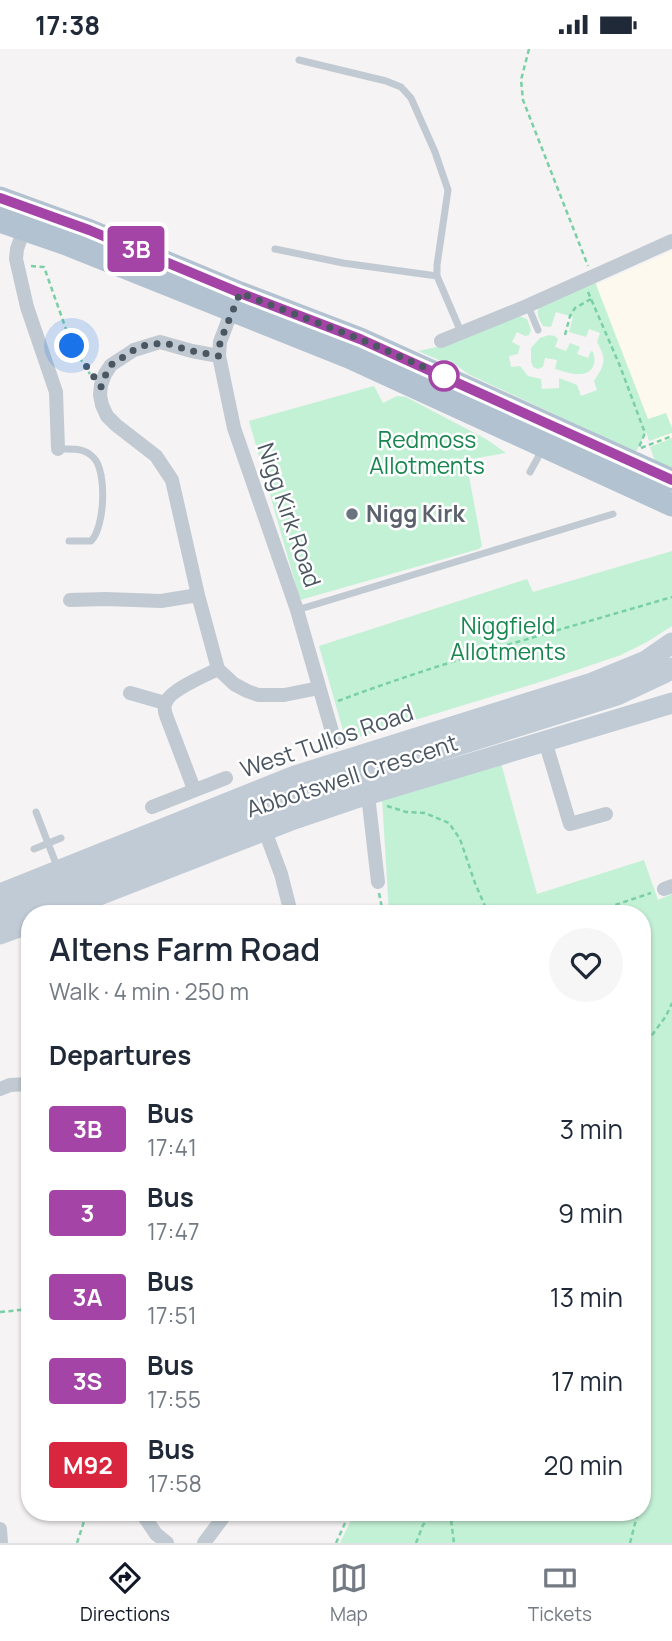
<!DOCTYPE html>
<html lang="en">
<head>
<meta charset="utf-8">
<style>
	:root { --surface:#fff; --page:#f6f6f7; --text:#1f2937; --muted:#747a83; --line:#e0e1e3; --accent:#111827 }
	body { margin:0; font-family:Manrope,sans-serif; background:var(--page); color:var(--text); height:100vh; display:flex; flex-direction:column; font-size:26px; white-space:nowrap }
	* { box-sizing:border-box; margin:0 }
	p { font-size:23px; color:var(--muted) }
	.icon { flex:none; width:38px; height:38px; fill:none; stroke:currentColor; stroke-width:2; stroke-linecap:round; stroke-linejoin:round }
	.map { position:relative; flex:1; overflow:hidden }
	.details { position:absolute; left:21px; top:856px; width:630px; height:616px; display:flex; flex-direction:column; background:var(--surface); border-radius:28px; box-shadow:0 2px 5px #0004 }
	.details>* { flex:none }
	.badge { padding:0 14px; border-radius:5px; font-size:24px; line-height:46px }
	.you { position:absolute; width:35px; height:35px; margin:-18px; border:5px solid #fff; border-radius:50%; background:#1a73e8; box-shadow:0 0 0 10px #1a73e833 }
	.map>.badge { position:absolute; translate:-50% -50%; box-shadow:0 0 0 4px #fff }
	h2 { padding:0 28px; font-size:26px; line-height:63px }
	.round { display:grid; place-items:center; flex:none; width:74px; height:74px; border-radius:37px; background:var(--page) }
	.overview { display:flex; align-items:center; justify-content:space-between; height:119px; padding:0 28px }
	h1 { font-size:33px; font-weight:600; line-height:52px }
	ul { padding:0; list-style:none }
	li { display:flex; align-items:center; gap:21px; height:84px; padding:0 28px }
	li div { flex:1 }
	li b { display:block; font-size:26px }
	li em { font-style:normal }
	li .badge { min-width:77px; font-weight:700; text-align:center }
	.status { display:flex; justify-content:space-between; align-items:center; height:49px; padding:0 35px; background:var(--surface); direction:ltr }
	.status svg { height:19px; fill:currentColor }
	.menu { display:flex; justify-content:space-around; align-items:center; height:98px; border-top:2px solid var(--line); background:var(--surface); font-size:19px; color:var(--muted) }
	.menu a { display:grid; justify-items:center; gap:4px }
	.menu .on { color:var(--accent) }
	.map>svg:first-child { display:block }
</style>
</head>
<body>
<div class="status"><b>17:38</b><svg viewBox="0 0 49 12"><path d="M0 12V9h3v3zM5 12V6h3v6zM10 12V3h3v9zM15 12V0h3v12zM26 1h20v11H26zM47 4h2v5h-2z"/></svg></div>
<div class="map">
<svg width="672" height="1494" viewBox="0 0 672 1494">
	<rect width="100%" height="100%" fill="#f5f3f3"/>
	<path fill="#fdf9ef" d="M672 202V419L650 398 657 395 596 236Z"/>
	<path fill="#c3f1d5" d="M595 233 648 370 666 364 672 379V384L649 392 646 383 636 403 468 325 451 312 448 311 446 314 418 302 454 294 519 267 527 270 531 281 529 286 525 287 517 283 512 293 520 297 518 305 509 307 511 318 520 317 528 327 541 330 542 340 559 339V329L577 336 581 347 597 341 594 332C605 315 607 311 597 293L600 284 589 280 586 288 569 283 573 268 556 263 551 278 543 277C539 270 536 266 539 258Z
		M549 286 555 287 558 290 555 298 566 302 570 294 580 298 577 305 588 309 591 302 593 303C597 313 593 325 580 325 572 326 563 322 555 320L557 311 545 309 543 318 538 320 533 318 531 312V299L540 289Z
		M374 337 383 354 397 347 406 348 486 390 506 404 466 411 482 497 479 500 300 551 249 372Z
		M672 389V419L655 412 650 398Z
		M672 502V577L647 593 621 606 556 628 346 692 319 597 527 530 533 543Z
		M501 714 537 845 644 811 658 851 672 845V1494H340L355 1463H642V864H389L382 749Z"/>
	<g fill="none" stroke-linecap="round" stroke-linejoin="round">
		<path stroke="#7ad0a6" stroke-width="2.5" stroke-dasharray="5 3.5" stroke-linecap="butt" d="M529 0 521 31 523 51 588 217
			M31 217 44 218 72 297 90 325
			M588 243 620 317 645 384 639 398
			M565 286 570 267 575 259 591 250
			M641 399 672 387
			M338 652C447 611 560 581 672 548
			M387 757 406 763 425 764 449 774 460 790 475 834 488 864
			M379 844 383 864
			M591 864 651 844
			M642 1000 666 967 672 954
			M0 1263 30 1260
			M450 1463 454 1494
			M77 1494 87 1463
			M336 1494 350 1463
			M416 1494 423 1476 434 1463
			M630 1494 638 1463"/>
		<path stroke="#c1cad2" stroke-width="7" d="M299 11 386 32 401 38 411 49 435 103 448 141 437 216V227
			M275 200 343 214 437 227 461 283
			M528 257 538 281
			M58 400C71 400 84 398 94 409 107 423 105 478 91 492H69
			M530 423 542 401
			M297 561 613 465
			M36 763 58 820
			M34 800 61 789"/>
		<path stroke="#c1cad2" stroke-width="14" d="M24 180 17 200 16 210 27 258 56 343 58 400
			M234 256 220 293 219 307 234 379 297 561 335 693
			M441 292 527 257 672 192
			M219 307 192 302 160 293 134 301 111 316 105 325 101 336 100 346 102 356 107 367 116 376 156 407 172 431 198 546 218 620 234 635 247 642 258 646H284L319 639
			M70 551 106 550 161 552 198 546
			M130 644 165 654
			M545 692 570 775 606 765
			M194 740 167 669C165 664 163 658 166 653 170 641 206 626 218 620
			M368 746 378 833
			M152 758 226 729
			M265 782 281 825 291 864
			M664 840 672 837
			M0 1040 10 1036 30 1035
			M141 1463 156 1485 167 1494
			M0 1480 1 1494
			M204 1494 227 1463"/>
		<path stroke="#c1cbd6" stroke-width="21" d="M0 845 295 727 592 634 646 612 672 594
			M53 864 294 770 353 750 672 654
			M0 866 328 737 617 646 664 624 672 619
			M0 885 30 874"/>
		<path stroke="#b3c2d1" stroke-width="23" d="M0 149 88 181 240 244 360 290 672 431
			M0 172 69 196 349 308 672 456"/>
	</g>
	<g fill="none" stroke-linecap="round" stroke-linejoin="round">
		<g stroke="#fff" stroke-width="16">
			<path id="line" d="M0 149 89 181 240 244 360 290 672 431"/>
		</g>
		<use href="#line" stroke="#a444a6" stroke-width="10"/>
		<path stroke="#4a5661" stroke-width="7" stroke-dasharray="0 12.6" d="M72 297 101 338 106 325 111 316 134 301 146 296 165 294 192 302 219 307 220 293 240 244 360 290 444 327"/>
	</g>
	<circle fill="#fff" stroke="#a444a6" stroke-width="3.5" cx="444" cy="327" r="14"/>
	<circle fill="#6b7280" stroke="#fff" stroke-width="2.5" cx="352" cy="465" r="7"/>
	<g text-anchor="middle" stroke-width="5" stroke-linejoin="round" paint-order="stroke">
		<g font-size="23" fill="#17864f" stroke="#fff">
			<text x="427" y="399">Redmoss<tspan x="427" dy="26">Allotments</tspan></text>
			<text x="508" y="585">Niggfield<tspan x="508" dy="26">Allotments</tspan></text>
		</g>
		<g font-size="23" font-weight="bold" fill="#5b616d" stroke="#fff" text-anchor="start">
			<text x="366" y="473">Nigg Kirk</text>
		</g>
		<g font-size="23" fill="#4a5661" stroke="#fff">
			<text transform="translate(289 466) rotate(71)" y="8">Nigg Kirk Road</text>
			<text transform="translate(327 692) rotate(-19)" y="8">West Tullos Road</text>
			<text transform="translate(352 727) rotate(-18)" y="8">Abbotswell Crescent</text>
		</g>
	</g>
</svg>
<div class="you" style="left:72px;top:297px"></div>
<b class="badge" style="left:136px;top:200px;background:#a444a6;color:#fff">3B</b>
<section class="details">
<div class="overview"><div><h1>Altens Farm Road</h1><p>Walk · 4 min · 250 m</p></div><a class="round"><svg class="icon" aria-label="heart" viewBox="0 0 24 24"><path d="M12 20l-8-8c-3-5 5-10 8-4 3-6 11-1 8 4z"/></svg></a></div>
<h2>Departures</h2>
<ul>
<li><span class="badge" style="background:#a444a6;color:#fff">3B</span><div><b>Bus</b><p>17:41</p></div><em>3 min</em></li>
<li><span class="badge" style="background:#a444a6;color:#fff">3</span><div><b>Bus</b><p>17:47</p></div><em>9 min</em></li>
<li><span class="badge" style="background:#a444a6;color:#fff">3A</span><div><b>Bus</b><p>17:51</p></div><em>13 min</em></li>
<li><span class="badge" style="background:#a444a6;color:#fff">3S</span><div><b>Bus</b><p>17:55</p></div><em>17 min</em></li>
<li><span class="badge" style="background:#d7263d;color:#fff">M92</span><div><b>Bus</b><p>17:58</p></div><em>20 min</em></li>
</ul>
</section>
</div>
<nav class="menu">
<a class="on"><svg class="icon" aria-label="directions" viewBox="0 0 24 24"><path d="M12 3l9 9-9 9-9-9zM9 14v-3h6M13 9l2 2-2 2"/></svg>Directions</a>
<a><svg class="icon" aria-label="map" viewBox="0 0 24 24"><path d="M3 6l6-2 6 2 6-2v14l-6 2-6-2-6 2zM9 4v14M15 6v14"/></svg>Map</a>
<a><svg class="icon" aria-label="tickets" viewBox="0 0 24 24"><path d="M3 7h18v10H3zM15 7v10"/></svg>Tickets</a>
</nav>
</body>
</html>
